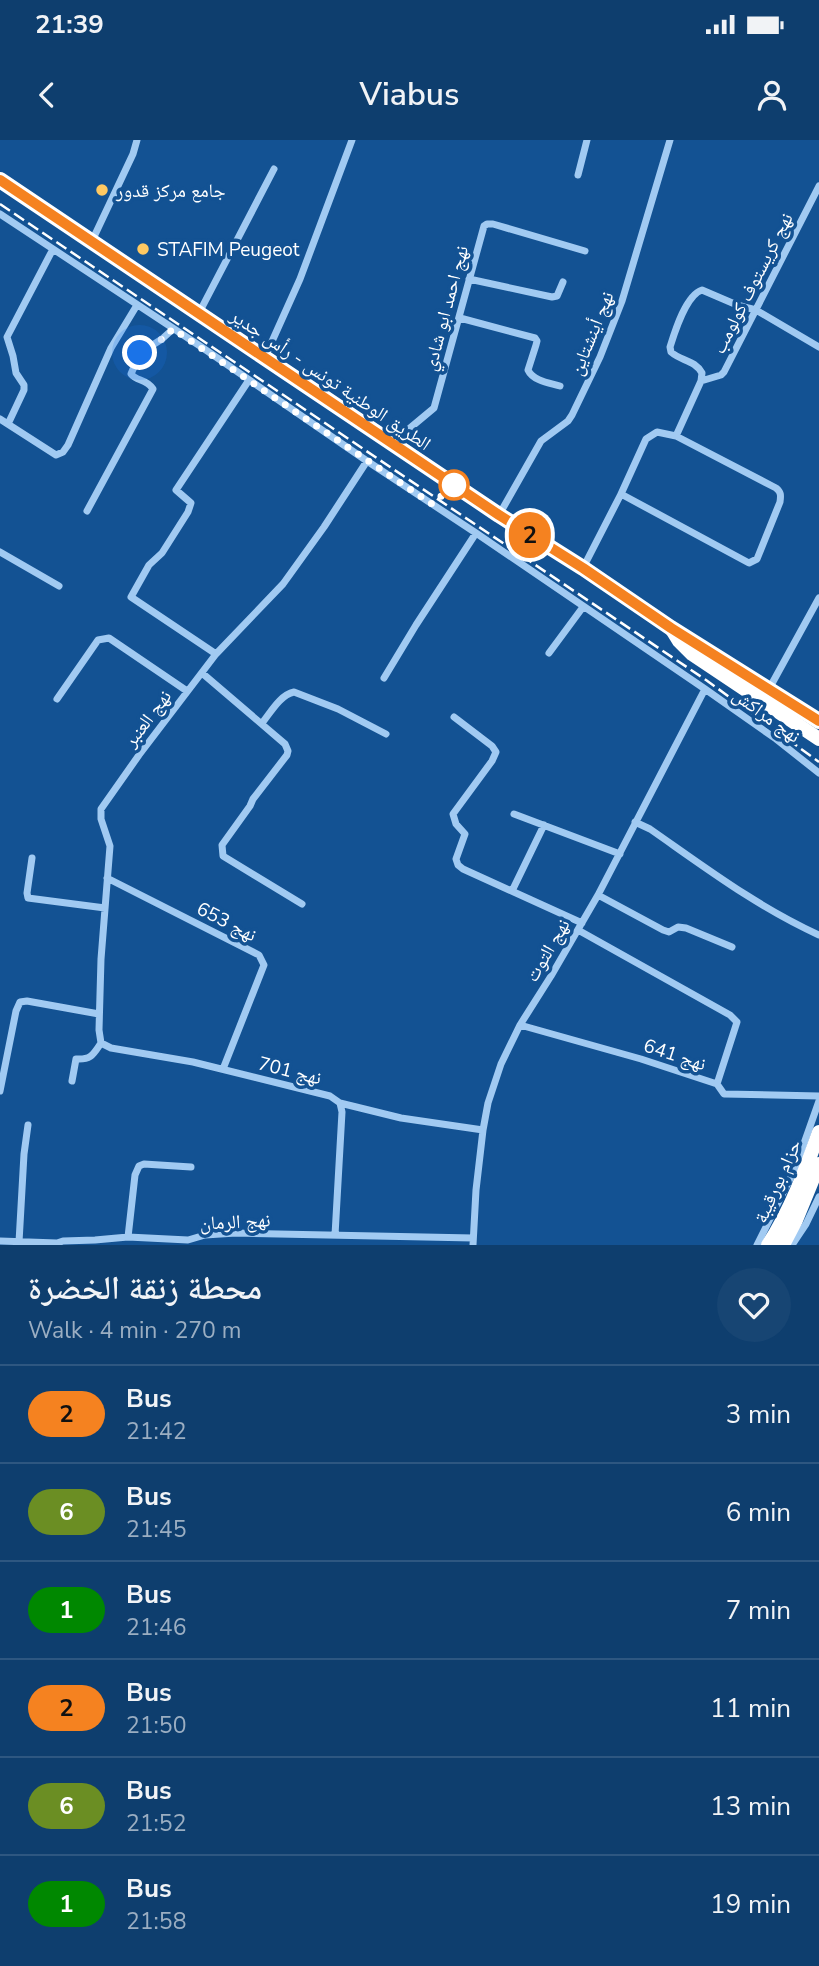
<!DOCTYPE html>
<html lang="en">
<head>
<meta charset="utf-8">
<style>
	:root { --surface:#0e3e6e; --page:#174573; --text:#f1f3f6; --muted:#9baec2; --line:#2e5781 }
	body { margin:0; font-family:"Nunito Sans","Noto Naskh Arabic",sans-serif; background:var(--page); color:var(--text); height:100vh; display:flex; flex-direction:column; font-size:26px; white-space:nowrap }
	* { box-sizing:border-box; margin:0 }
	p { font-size:23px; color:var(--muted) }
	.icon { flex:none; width:38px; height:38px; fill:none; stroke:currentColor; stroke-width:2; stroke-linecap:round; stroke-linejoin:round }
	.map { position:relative; height:1105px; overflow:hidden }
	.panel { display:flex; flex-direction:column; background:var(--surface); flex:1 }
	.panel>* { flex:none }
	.badge { padding:0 14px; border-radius:23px; font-size:24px; line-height:46px }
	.you { position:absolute; width:35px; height:35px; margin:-18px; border:5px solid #fff; border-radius:50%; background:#1a73e8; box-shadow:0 0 0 10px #1a73e833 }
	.map>.badge { position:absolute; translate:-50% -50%; box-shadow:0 0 0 4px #fff }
	.round { display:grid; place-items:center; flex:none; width:74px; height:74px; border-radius:37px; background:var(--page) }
	.summary { display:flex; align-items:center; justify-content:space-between; height:119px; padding:0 28px }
	h1 { font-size:33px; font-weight:600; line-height:52px }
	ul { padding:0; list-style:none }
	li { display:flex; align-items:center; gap:21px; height:98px; padding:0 28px; border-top:2px solid var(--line) }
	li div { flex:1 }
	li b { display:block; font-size:26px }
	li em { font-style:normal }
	li .badge { min-width:77px; font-weight:700; text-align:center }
	.status { display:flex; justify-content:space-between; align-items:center; height:49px; padding:0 35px; background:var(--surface); direction:ltr }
	.status svg { height:19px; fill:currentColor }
	header { display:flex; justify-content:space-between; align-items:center; height:91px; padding:0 28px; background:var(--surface); font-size:32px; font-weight:600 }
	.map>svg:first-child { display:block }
</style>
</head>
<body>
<div class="status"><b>21:39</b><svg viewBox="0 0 49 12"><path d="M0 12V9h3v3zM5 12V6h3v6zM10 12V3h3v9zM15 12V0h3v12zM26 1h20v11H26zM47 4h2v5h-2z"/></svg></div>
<header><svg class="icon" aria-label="back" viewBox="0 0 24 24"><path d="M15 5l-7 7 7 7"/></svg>Viabus<svg class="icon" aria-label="person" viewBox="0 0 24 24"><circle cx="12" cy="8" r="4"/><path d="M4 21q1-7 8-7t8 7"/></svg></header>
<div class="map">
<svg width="819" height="1105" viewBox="0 0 819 1105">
	<rect width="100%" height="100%" fill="#135293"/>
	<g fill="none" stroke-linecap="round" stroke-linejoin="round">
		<path stroke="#a1caf2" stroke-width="7" d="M578 35 587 0
			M0 74 200 206 367 321 476 393 705 549 776 599 819 633
			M92 101 133 14 137 0
			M469 139 552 157 557 156 563 142
			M199 173 274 29
			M460 178 535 198 537 201 536 205 528 230C533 241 550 243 560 246
			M265 217 300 139 352 0
			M701 241 721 235 724 232 819 46
			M0 279 56 315 63 312 68 305 111 208 137 165
			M8 284 24 250V245L16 233 13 216 7 197 53 109
			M676 296 701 241 702 233C695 220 681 221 671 212L670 207C675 191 686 155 702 150L737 165 756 170 819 207
			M394 304 404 293 434 268 484 86 487 84H493L585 111
			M87 371 153 249C146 238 137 242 131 234L140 213 162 199 173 189
			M499 375 541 301 568 281 572 275 600 217 622 161 670 0
			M0 412 59 446
			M583 428 621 354 646 299 657 292 676 296 776 348C781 352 781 355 780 362L757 419 749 423 621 354
			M549 513 583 467
			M216 514 131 457 149 425 162 413 188 372 191 363 176 350 249 240
			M202 533 285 604 288 611 287 615 253 659 250 666 222 705 223 716 302 764
			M384 538 416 485 476 393
			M769 549 819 458
			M57 559 98 500 109 498 187 551
			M454 577 492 606 496 612 492 621 453 674 456 684 465 694 456 719 458 725 463 729 582 783
			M262 583C271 572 280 555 294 552L338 569 386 594
			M514 674 620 714
			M635 682 650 689C706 728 756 766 819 795
			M32 718 27 753 28 758 105 768
			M107 738 259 815 264 825 223 929
			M512 751 544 685
			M598 755 663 790 669 792 678 787 686 788 732 807
			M578 790 730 875 737 882 717 944
			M520 885 641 919 717 944 724 954 819 956
			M101 903 99 890 101 819 110 706 101 679V669L139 615 216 514 283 444 324 387 367 321
			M101 903 111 908 193 922 330 956 340 963 342 972 335 1095
			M72 941 76 919C91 920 93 915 101 903
			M0 951 16 871 20 862 27 861 99 874
			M340 963 401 978 483 990
			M128 1097 135 1035 139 1026 144 1024 191 1027
			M0 1101 57 1103 63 1101 95 1100 128 1097 188 1100 205 1095 236 1093 473 1098
			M19 1102 24 1014 28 985
			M473 1105 476 1050 483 990 488 963 501 924 520 885 551 836 598 755 705 549
			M757 1105 795 1029 819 961
			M792 1105 806 1084 819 1057"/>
		<path stroke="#ecf5ff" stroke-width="12" d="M0 39 499 375 583 428 671 488 819 581"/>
		<path stroke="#fff" stroke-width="14" d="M671 488 679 501 692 514 819 599
			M768 1105C791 1070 805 1031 819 992
			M783 1105 796 1080 819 1024"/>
		<path stroke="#fff" stroke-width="2.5" stroke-dasharray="12 5" stroke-linecap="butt" d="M0 64 706 540 819 622"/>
	</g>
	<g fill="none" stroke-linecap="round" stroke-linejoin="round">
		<g stroke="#fff" stroke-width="16">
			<path id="line" d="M0 40 499 375 583 428 671 488 819 581"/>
		</g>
		<use href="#line" stroke="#f58220" stroke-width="10"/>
		<path stroke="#fff" stroke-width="7" stroke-dasharray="0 12.6" d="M140 213 162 199 173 189 432 364 454 345"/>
	</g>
	<g fill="#ffc962" stroke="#135293" stroke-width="2.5">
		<circle cx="102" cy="50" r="7"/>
		<circle cx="143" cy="109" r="7"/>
	</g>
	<circle fill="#fff" stroke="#f58220" stroke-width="3.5" cx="454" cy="345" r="14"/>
	<g text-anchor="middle" stroke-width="7" stroke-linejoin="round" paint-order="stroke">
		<g font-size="19" fill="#fff" stroke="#135293" text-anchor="start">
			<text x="116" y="57">جامع مركز قدور</text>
			<text x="157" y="116">STAFIM Peugeot</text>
		</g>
		<g font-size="19" fill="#fff" stroke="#135293">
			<text transform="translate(752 143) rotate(-63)" y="7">نهج كريستوف كولومب</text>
			<text transform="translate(445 168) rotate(-75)" y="7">نهج احمد ابو شادي</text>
			<text transform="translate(591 193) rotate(-68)" y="7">نهج أينشتاين</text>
			<text transform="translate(331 239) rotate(34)" y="7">الطريق الوطنية تونس - رأس جدير</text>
			<text transform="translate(767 575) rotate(36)" y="7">نهج مراكش</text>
			<text transform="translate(147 578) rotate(-53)" y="7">نهج العنبر</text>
			<text transform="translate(227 781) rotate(27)" y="7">نهج 653</text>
			<text transform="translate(547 810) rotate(-60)" y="7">نهج التوت</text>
			<text transform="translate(675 914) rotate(18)" y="7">نهج 641</text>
			<text transform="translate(290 930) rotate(14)" y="7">نهج 701</text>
			<text transform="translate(777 1041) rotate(-66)" y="7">حزام بورقيبة</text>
			<text transform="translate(235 1081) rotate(-3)" y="7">نهج الرمان</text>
		</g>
	</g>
</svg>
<div class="you" style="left:140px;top:213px"></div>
<b class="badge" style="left:530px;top:395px;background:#f58220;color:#111">2</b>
</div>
<section class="panel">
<div class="summary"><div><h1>محطة زنقة الخضرة</h1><p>Walk · 4 min · 270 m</p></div><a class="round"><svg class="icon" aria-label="heart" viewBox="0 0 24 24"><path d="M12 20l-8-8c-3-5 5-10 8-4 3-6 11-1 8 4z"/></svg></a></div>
<ul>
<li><span class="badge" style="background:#f58220;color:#111">2</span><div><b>Bus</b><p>21:42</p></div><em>3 min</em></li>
<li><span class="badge" style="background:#6b8e23;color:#fff">6</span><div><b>Bus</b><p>21:45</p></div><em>6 min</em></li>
<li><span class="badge" style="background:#080;color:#fff">1</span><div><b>Bus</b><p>21:46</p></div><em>7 min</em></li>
<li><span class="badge" style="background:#f58220;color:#111">2</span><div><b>Bus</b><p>21:50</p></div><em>11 min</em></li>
<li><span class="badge" style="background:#6b8e23;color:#fff">6</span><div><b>Bus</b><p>21:52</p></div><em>13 min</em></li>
<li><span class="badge" style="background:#080;color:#fff">1</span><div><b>Bus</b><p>21:58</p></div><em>19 min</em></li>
</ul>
</section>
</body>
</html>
